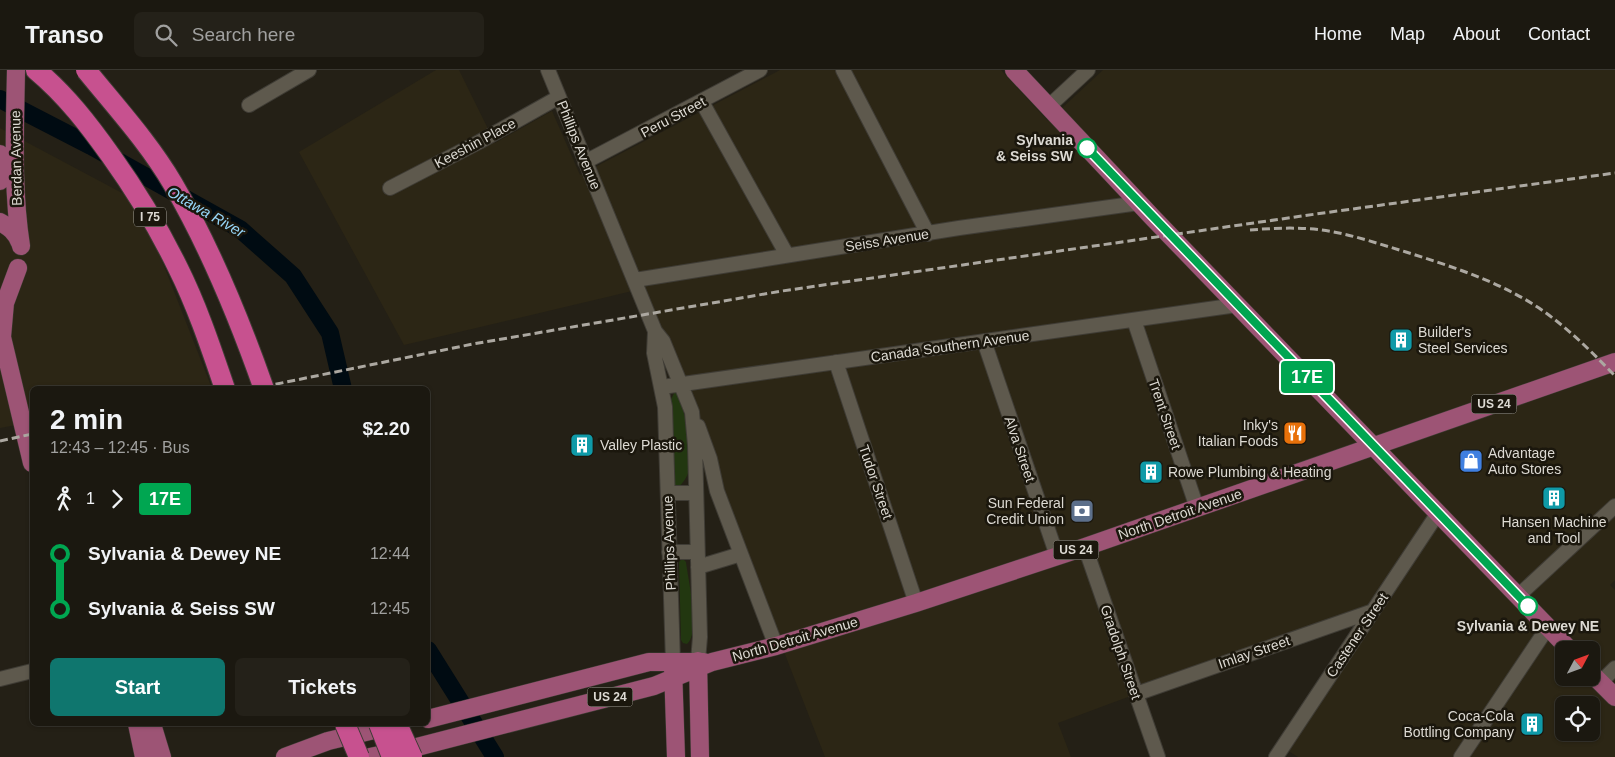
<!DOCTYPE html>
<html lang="en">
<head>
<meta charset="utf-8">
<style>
	:root { --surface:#1b1810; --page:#242119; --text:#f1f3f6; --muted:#a0a09f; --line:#393730; --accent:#0f766e }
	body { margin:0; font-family:Helvetica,sans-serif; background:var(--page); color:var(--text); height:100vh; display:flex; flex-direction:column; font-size:19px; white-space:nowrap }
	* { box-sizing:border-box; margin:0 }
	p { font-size:16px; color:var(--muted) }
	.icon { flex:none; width:28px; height:28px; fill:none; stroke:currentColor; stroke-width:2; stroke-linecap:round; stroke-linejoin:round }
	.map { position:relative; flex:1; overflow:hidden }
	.panel { position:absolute; left:30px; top:316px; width:400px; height:340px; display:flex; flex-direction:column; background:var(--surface); border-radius:8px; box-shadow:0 1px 4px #0004,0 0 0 1px var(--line) }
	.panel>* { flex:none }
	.badge { padding:0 10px; border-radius:4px; font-size:18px; line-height:32px }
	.needle { width:32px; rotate:49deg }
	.tools { position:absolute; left:1555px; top:571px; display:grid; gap:10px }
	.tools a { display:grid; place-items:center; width:45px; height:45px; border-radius:8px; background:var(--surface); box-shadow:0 1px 4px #0004,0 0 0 1px var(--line); font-size:25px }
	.map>.badge { position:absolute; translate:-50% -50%; box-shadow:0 0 0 2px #fff }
	.legs { display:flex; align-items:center; gap:8px; height:55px; padding:0 20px; font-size:16px }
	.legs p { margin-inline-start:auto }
	.head { display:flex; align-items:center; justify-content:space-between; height:85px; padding:0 20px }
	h1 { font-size:28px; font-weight:700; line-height:38px }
	.action { display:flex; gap:10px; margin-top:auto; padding:10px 20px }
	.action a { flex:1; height:58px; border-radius:8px; background:var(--accent); color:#fff; font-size:20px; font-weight:700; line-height:58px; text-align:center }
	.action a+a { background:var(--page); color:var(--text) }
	ul { padding:0 20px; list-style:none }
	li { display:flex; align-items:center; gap:18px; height:55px; font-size:19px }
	li i { display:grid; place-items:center; width:8px; height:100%; margin:0 6px; background:currentColor }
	li i::after { content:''; width:12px; height:12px; margin:-6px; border:4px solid; border-radius:50%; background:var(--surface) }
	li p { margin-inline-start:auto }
	li:first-child i { background:linear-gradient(#0000 50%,currentColor 0) }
	li:last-child i { background:linear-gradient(currentColor 50%,#0000 0) }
	header { display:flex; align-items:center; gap:30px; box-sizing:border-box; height:70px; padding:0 25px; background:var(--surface); border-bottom:1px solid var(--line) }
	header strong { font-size:24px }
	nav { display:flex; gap:28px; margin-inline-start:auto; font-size:18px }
	.search { width:350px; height:45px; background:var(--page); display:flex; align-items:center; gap:12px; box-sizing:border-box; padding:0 18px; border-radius:8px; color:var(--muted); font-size:19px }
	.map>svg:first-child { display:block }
</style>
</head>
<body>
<header>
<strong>Transo</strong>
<div class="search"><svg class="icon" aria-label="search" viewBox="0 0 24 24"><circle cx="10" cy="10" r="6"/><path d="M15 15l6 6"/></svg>Search here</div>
<nav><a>Home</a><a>Map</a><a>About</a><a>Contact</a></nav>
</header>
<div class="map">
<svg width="1615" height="687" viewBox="0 0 1615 687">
	<rect width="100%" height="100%" fill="#242016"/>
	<path fill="#2c2615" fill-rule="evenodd" d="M436 0H459L495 73 552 41 580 105 780 0H1001L1048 51 1103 0H1615V510L1610 515 1615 520V687H1298L1285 679 1372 542 1136 624 1058 653 1071 687H825L679 312 645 218 404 275 299 82ZM1564 580H1591V608H1564ZM1564 635H1591V662H1564Z
		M0 58 139 132 211 316 198 319H32V352L0 358Z"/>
	<path fill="#223710" d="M675 321 678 322C685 343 692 376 690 397 688 406 683 414 675 420L672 392 670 332Z
		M681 490H684L686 492C688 510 701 562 687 574L683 573 681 570 679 492Z"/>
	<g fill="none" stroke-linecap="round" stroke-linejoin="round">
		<path stroke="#000b12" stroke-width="18" d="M0 29 91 76 240 159 293 206 330 263 343 319
			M428 580 495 687"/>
		<g stroke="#3f3c35" stroke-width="16">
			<path id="minor" d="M548 0 655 261 663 271 692 342 695 375 700 567 698 591
				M843 0 928 164
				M702 32 787 185
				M249 35 309 0
				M1048 37 1088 0
				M585 92 760 0
				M390 118 479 72 559 27
				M635 210 959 158 1139 133
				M1134 250 1197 438
				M655 261 654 283 665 337 673 592
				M984 271 1057 486
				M836 292 916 533
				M662 317 1237 235
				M698 356 710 389 717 421 776 576
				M668 423H695
				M1085 477 1158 687
				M669 482H696
				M698 497 741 484
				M1518 526 1615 436
				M0 609 32 601
				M1601 612 1615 598
				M1136 624 1373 541
				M1276 687 1438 443
				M1461 687 1548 557"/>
		</g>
		<g stroke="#3f3c35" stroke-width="19">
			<path id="major" d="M16 0C15 59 12 118 21 176
				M1014 0 1154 149 1570 580
				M0 84V111
				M0 152C9 157 16 162 20 173
				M18 198 5 233 2 267 32 393
				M698 591 700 687
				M673 597 676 687
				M1591 603 1615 627
				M428 649 649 592H704
				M137 654 144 687
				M152 654 162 687
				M285 687 328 671 395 655
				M370 687 417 677 654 616 712 592 776 576 916 533 1085 477 1615 292"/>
		</g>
		<g stroke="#3f3c35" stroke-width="22">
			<path id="highway" d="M36 0C66 25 89 55 111 86 136 121 159 159 178 198 197 236 211 278 225 319"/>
		</g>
		<use href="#minor" stroke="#5e594d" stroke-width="14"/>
		<use href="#major" stroke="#9d5475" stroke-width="18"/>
		<use href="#highway" stroke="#c7518f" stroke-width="20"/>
		<path stroke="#aca8a1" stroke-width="3" stroke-dasharray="8 4" stroke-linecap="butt" d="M1250 160C1274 158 1299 157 1322 160 1351 164 1379 174 1406 182 1453 197 1498 211 1539 238 1568 258 1591 281 1615 306
			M252 319 473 274 782 221 1316 144 1615 103
			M0 371 32 364"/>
		<g stroke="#3f3c35" stroke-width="22" stroke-linecap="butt">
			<path id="highway-bridge" d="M86 0C116 37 149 73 173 114 211 179 239 248 264 319
				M345 654 359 687
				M379 654 392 687
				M397 654 412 687"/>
		</g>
		<use href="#highway-bridge" stroke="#c7518f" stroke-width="20"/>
	</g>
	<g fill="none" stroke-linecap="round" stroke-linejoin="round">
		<g stroke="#fff" stroke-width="11">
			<path id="line-1" d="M1087 78 1528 536"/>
		</g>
		<use href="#line-1" stroke="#00a651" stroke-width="8"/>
	</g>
	<defs>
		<g id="building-square" transform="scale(1.25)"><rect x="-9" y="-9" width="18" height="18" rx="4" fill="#0f9aa8" stroke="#1b170d"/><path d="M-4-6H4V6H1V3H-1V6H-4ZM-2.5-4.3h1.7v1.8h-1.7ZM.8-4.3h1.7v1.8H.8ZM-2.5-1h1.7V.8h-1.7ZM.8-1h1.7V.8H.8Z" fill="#fff"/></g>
		<g id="restaurant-square" transform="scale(1.25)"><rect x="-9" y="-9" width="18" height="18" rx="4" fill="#e8710a" stroke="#1b170d"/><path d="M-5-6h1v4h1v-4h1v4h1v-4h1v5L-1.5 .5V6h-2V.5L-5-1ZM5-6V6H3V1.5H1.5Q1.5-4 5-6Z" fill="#fff"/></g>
		<g id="shop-square" transform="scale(1.25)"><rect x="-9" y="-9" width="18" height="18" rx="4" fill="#3f7fe0" stroke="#1b170d"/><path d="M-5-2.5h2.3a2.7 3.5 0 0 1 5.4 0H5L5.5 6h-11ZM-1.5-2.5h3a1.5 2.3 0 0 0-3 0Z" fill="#fff"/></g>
		<g id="bank-square" transform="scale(1.25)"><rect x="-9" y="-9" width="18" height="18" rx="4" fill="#5c6f8a" stroke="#1b170d"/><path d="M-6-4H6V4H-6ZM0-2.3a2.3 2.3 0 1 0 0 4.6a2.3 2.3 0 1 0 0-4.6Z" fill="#fff"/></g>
	</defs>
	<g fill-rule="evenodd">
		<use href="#building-square" x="1401" y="270"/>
		<use href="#restaurant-square" x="1295" y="363"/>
		<use href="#building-square" x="582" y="375"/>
		<use href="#shop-square" x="1471" y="391"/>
		<use href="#building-square" x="1151" y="402"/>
		<use href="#building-square" x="1554" y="428"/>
		<use href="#bank-square" x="1082" y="441"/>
		<use href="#building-square" x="1532" y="654"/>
	</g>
	<g fill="#fff" stroke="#00a651" stroke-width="2.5">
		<circle cx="1087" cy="78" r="9"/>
		<circle cx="1528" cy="536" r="9"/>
	</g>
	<g text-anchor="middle" stroke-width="5" stroke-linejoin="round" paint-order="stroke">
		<g fill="#1b170d" stroke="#a3a098" stroke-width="1">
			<rect x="134" y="137.5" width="32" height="19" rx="4"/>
			<rect x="1471.5" y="324.5" width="45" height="19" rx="4"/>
			<rect x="1053.5" y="470.5" width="45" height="19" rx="4"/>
			<rect x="587.5" y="617.5" width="45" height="19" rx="4"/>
		</g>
		<g font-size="12" font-weight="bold" fill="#dddad3">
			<text x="150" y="151">I 75</text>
			<text x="1494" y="338">US 24</text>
			<text x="1076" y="484">US 24</text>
			<text x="610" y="631">US 24</text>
		</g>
		<g font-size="14" fill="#dddad3" stroke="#1b170d">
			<text transform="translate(673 47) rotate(-28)" y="5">Peru Street</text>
			<text transform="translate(475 73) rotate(-28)" y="5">Keeshin Place</text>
			<text transform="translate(579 75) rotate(68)" y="5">Phillips Avenue</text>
			<text transform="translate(16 88) rotate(-91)" y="5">Berdan Avenue</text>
			<text transform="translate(887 170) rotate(-9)" y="5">Seiss Avenue</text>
			<text transform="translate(950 276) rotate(-8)" y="5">Canada Southern Avenue</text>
			<text transform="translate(1165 344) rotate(71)" y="5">Trent Street</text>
			<text transform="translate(1020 379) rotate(71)" y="5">Alva Street</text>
			<text transform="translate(876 412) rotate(71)" y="5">Tudor Street</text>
			<text transform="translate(1180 444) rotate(-19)" y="5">North Detroit Avenue</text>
			<text transform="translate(669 473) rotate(-92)" y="5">Phillips Avenue</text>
			<text transform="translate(1357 565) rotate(-56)" y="5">Castener Street</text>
			<text transform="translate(795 569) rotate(-16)" y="5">North Detroit Avenue</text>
			<text transform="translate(1121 582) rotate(71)" y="5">Gradolph Street</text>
			<text transform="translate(1254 582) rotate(-19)" y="5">Imlay Street</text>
		</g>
		<g font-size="14" font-weight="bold" fill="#dddad3" stroke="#1b170d" text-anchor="end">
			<text x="1073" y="75">Sylvania<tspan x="1073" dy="16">&amp; Seiss SW</tspan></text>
			<text x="1528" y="561" text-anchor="middle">Sylvania &amp; Dewey NE</text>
		</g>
		<g font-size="14" fill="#dddad3" stroke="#1b170d" text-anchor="start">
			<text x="1418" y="267">Builder's<tspan x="1418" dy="16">Steel Services</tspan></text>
			<text x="1278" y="360" text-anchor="end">Inky's<tspan x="1278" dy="16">Italian Foods</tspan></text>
			<text x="600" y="380">Valley Plastic</text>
			<text x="1488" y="388">Advantage<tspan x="1488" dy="16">Auto Stores</tspan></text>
			<text x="1168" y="407">Rowe Plumbing &amp; Heating</text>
			<text x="1064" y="438" text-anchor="end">Sun Federal<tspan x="1064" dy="16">Credit Union</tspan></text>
			<text x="1554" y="457" text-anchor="middle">Hansen Machine<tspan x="1554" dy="16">and Tool</tspan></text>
			<text x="1514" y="651" text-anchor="end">Coca-Cola<tspan x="1514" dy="16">Bottling Company</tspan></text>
		</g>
		<g font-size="15" font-style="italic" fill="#96d6f8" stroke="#1b170d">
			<text transform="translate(206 142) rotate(30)" y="5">Ottawa River</text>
		</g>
	</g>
</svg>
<div class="tools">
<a><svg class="needle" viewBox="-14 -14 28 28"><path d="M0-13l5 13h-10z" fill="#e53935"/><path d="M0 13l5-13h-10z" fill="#a0a09f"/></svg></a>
<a><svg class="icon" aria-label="locate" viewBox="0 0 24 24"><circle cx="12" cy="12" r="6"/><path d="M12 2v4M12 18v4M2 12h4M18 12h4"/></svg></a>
</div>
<b class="badge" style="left:1307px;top:307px;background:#00a651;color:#fff">17E</b>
<section class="panel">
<div class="head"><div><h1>2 min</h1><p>12:43 – 12:45 · Bus</p></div><b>$2.20</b></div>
<div class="legs"><svg class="icon" aria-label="walk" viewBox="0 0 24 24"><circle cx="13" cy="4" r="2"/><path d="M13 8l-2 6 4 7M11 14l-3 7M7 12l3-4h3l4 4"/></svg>1<svg class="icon" aria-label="forward" viewBox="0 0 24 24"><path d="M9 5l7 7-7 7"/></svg><b class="badge" style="background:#00a651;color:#fff">17E</b></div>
<ul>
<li><i style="color:#00a651"></i><b>Sylvania &amp; Dewey NE</b><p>12:44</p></li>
<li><i style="color:#00a651"></i><b>Sylvania &amp; Seiss SW</b><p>12:45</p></li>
</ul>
<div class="action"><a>Start</a><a>Tickets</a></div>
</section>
</div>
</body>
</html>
